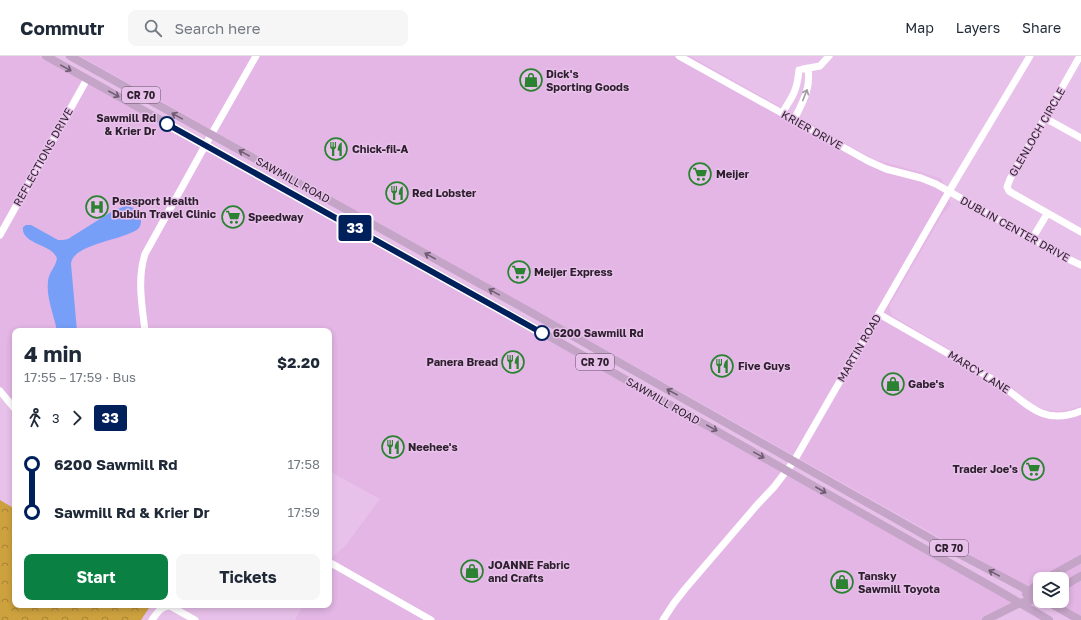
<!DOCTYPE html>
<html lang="en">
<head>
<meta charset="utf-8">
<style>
	:root { --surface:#fff; --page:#f6f6f7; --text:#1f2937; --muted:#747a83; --line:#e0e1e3; --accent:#0b8043 }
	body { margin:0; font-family:"Golos Text",sans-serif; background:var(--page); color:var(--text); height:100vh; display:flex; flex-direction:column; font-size:15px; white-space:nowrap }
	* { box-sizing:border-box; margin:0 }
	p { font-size:13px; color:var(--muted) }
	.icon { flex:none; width:22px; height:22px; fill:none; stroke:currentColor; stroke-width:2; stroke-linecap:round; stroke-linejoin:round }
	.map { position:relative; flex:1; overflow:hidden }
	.sheet { position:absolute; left:12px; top:272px; width:320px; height:280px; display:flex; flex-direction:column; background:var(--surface); border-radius:8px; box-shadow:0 2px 6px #0003 }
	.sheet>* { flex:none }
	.badge { padding:0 8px; border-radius:3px; font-size:14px; line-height:26px }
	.controls { position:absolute; left:1033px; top:516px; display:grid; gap:8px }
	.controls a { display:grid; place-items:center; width:36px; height:36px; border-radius:8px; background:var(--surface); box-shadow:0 2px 6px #0003; font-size:20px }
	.map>.badge { position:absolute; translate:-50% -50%; box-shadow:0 0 0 2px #fff }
	.legs { display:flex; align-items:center; gap:6px; height:44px; padding:0 12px; font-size:13px }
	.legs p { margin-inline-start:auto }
	.head { display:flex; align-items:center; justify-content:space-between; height:68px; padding:0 12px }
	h1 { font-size:22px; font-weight:700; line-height:30px }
	.cta { display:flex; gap:8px; margin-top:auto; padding:8px 12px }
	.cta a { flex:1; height:46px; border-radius:8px; background:var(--accent); color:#fff; font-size:16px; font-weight:700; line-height:46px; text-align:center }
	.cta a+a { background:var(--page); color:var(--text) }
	ul { padding:0 12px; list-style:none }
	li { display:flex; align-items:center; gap:14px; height:48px; font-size:15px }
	li i { display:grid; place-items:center; width:6px; height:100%; margin:0 5px; background:currentColor }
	li i::after { content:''; width:10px; height:10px; margin:-5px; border:3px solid; border-radius:50%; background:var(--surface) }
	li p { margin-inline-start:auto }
	li:first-child i { background:linear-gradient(#0000 50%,currentColor 0) }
	li:last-child i { background:linear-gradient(currentColor 50%,#0000 0) }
	header { display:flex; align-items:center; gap:24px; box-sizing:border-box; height:56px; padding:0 20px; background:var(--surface); border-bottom:1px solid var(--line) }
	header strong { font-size:19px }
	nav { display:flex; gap:22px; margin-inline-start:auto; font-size:14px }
	.search { width:280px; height:36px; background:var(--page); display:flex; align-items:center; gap:10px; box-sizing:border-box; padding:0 14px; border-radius:8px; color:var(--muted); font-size:15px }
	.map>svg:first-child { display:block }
</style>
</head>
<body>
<header>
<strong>Commutr</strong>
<div class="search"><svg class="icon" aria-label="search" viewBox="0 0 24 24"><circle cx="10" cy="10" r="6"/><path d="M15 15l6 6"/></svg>Search here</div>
<nav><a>Map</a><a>Layers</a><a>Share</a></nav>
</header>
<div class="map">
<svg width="1081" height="564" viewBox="0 0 1081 564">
	<defs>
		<pattern id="forest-crowns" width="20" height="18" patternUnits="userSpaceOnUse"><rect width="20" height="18" fill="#cda13e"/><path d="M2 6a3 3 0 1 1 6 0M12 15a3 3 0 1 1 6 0" fill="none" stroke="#a78334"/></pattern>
	</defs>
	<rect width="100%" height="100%" fill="#e8c1ea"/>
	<path fill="#e3b6e5" d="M0 0H39L82 24 0 172Z
		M80 0H690L873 103 924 117 942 123 951 149 942 159 890 249V253L892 259 896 262 1010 329 1026 344 1035 350 1046 354 1059 355 1069 354 1081 350V561L1052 545H1062V523H1040V538L683 337Z
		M87 23 1020 547 986 564H295L303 549H329V504L345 490 380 443 329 415V275H15V353L0 335V179Z"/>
	<path fill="url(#forest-crowns)" d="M0 444 15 453V549H151L141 564H0Z"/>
	<path fill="#779ff8" d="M125 150C129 150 133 151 136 154 140 157 141 160 141 165 141 168 140 171 138 173 124 184 72 188 71 208L77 275H57C54 259 46 241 48 226 48 217 56 211 57 202 55 198 52 195 48 193 40 188 21 184 23 171L26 169H31L58 184H63L68 183 111 156Z"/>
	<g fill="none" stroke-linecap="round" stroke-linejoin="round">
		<path stroke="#fff" stroke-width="7" d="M679 0 868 105 886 113 921 122 936 128 1066 202 1081 209
			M1080 0 1010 123 1007 131 1009 135 1012 137 1081 176
			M803 13 820 10 829 0
			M782 57C793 40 797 35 799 14
			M1045 62 1081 82
			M794 64C803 45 811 33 808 12
			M0 179 87 23
			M1032 183 1047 158
			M879 258 994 324C1024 343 1040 372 1081 355
			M145 275C142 249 137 223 145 198L211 79 256 0
			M0 335 15 353
			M329 506 431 564
			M152 564C157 557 161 550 170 550L195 564
			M663 564 674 547 685 533 757 449 774 431 794 405 954 127 1030 0"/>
		<path stroke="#c4a4c7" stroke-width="8" d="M46 0 554 283 994 532 1049 564
			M70 0 525 253 933 484 1040 541
			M1045 523 1081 503
			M1062 531 1081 520
			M1026 538 1040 526
			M1046 545 1080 564
			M986 564 1020 547 1040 542"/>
	</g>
	<defs><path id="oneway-shaft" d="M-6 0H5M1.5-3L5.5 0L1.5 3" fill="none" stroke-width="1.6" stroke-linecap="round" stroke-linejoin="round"/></defs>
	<g stroke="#715b73">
		<use href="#oneway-shaft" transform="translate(66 12) rotate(29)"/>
		<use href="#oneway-shaft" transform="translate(114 38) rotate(29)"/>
		<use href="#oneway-shaft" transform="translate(177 60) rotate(-151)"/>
		<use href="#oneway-shaft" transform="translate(244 97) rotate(-151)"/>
		<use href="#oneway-shaft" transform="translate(430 200) rotate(-151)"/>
		<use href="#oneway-shaft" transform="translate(494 236) rotate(-151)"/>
		<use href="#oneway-shaft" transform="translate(672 336) rotate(-151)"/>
		<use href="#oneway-shaft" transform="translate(712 372) rotate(29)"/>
		<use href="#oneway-shaft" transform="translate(759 399) rotate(29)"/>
		<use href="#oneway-shaft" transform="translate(821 434) rotate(30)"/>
		<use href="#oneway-shaft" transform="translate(994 517) rotate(-151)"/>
	</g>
	<use stroke="#a09aa1" href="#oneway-shaft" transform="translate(805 39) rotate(-68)"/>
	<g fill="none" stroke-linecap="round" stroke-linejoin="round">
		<g stroke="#fff" stroke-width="9">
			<path id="line-1" d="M167 68 542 277"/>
		</g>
		<use href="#line-1" stroke="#00205b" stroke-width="6"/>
	</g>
	<defs>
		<g id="shop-ring" transform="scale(1.15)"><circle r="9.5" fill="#e8c1ea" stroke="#2b8332" stroke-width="1.5"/><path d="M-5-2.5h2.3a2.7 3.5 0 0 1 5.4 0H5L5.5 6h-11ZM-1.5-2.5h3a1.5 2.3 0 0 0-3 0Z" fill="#2b8332"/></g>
		<g id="restaurant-ring" transform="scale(1.15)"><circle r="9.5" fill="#e8c1ea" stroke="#2b8332" stroke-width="1.5"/><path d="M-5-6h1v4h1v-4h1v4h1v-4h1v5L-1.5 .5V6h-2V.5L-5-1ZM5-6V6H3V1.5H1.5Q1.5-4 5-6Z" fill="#2b8332"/></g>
		<g id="supermarket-ring" transform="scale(1.15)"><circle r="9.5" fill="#e8c1ea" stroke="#2b8332" stroke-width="1.5"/><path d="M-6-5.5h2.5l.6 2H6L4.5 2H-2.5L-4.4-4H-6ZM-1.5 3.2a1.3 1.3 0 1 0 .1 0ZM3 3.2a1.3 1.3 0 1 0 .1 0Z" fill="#2b8332"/></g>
		<g id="hospital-ring" transform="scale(1.15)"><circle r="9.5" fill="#e8c1ea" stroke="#2b8332" stroke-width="1.5"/><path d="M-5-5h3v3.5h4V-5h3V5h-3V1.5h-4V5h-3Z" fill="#2b8332"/></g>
	</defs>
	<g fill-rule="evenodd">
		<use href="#shop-ring" x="531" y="24"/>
		<use href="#restaurant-ring" x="336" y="93"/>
		<use href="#supermarket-ring" x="700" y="118"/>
		<use href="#restaurant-ring" x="397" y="137"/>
		<use href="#hospital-ring" x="97" y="151"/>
		<use href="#supermarket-ring" x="233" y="161"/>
		<use href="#supermarket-ring" x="519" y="216"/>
		<use href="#restaurant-ring" x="513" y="306"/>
		<use href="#restaurant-ring" x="722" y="310"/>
		<use href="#shop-ring" x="893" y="328"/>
		<use href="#restaurant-ring" x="393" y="391"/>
		<use href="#supermarket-ring" x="1033" y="413"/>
		<use href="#shop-ring" x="472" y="515"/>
		<use href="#shop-ring" x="842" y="526"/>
	</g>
	<g fill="#fff" stroke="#00205b" stroke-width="2">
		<circle cx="167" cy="68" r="7"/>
		<circle cx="542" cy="277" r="7"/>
	</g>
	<g text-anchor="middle" stroke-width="3" stroke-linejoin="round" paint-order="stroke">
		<g fill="#e8c1ea" stroke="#655066" stroke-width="1">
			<rect x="122" y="31" width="38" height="16" rx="3"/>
			<rect x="576" y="298" width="38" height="16" rx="3"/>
			<rect x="930" y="484" width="38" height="16" rx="3"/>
		</g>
		<g font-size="10" font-weight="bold" fill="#2d1f2e">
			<text x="141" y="43">CR 70</text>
			<text x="595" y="310">CR 70</text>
			<text x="949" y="496">CR 70</text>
		</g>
		<g font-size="11" font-weight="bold" fill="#2d1f2e" stroke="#e8c1ea" text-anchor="start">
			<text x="546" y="22">Dick's<tspan x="546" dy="13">Sporting Goods</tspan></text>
			<text x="352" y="97">Chick-fil-A</text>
			<text x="716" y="122">Meijer</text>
			<text x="412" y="141">Red Lobster</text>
			<text x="112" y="149">Passport Health<tspan x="112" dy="13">Dublin Travel Clinic</tspan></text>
			<text x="248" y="165">Speedway</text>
			<text x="534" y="220">Meijer Express</text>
			<text x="498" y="310" text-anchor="end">Panera Bread</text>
			<text x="738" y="314">Five Guys</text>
			<text x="908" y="332">Gabe's</text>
			<text x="408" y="395">Neehee's</text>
			<text x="1018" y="417" text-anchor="end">Trader Joe's</text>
			<text x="488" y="513">JOANNE Fabric<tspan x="488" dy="13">and Crafts</tspan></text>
			<text x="858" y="524">Tansky<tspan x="858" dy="13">Sawmill Toyota</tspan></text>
		</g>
		<g font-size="11" font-weight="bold" fill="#2d1f2e" stroke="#e8c1ea" text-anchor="end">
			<text x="156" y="66">Sawmill Rd<tspan x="156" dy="13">&amp; Krier Dr</tspan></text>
			<text x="553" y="281" text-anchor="start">6200 Sawmill Rd</text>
		</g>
		<g font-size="11" fill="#2d1f2e" stroke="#e8c1ea">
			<text transform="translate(812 74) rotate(29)" y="4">KRIER DRIVE</text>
			<text transform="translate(1037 76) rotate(-60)" y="4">GLENLOCH CIRCLE</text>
			<text transform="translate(43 101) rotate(-61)" y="4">REFLECTIONS DRIVE</text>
			<text transform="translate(293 124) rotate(29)" y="4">SAWMILL ROAD</text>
			<text transform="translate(1015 173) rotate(29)" y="4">DUBLIN CENTER DRIVE</text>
			<text transform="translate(859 292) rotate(-60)" y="4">MARTIN ROAD</text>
			<text transform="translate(979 316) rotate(32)" y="4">MARCY LANE</text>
			<text transform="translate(663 345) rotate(30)" y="4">SAWMILL ROAD</text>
		</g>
	</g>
</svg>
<div class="controls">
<a><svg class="icon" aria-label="layers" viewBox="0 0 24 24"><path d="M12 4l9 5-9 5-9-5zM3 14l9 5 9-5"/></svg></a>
</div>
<b class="badge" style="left:355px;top:172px;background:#00205b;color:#fff">33</b>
<section class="sheet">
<div class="head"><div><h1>4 min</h1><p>17:55 – 17:59 · Bus</p></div><b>$2.20</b></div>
<div class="legs"><svg class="icon" aria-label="walk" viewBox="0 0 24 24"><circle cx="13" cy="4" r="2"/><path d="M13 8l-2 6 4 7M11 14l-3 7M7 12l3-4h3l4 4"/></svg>3<svg class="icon" aria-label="forward" viewBox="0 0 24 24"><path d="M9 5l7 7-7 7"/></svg><b class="badge" style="background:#00205b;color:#fff">33</b></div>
<ul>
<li><i style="color:#00205b"></i><b>6200 Sawmill Rd</b><p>17:58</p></li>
<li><i style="color:#00205b"></i><b>Sawmill Rd &amp; Krier Dr</b><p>17:59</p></li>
</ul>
<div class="cta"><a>Start</a><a>Tickets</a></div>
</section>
</div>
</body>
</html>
